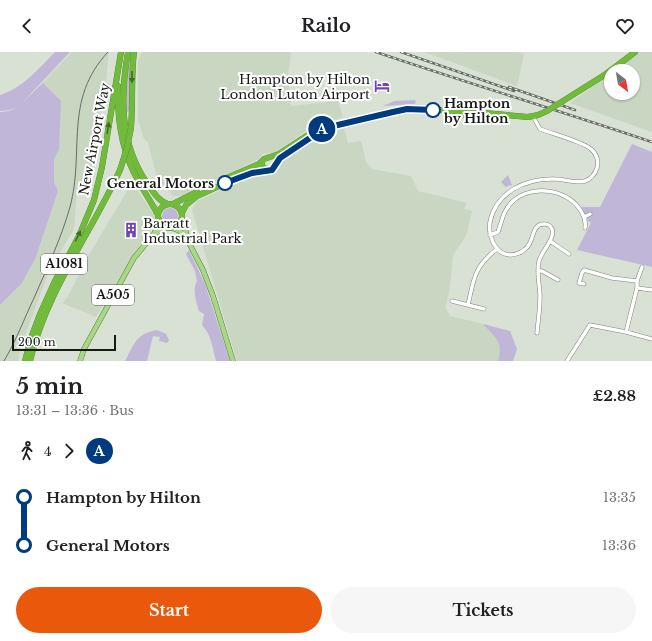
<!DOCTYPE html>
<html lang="en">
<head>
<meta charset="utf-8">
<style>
	:root { --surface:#fff; --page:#f6f6f6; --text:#202124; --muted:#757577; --accent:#ea580c }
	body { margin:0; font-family:"Libre Baskerville",serif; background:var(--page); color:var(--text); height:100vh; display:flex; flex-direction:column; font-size:15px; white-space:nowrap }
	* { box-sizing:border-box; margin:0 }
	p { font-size:13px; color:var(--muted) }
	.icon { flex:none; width:22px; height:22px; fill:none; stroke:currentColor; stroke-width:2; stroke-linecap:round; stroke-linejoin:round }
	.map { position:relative; height:309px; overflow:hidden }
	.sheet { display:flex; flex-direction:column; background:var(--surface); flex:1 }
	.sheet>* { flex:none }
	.badge { padding:0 8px; border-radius:13px; font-size:14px; line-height:26px }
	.needle { width:26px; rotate:149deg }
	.fabs { position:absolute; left:604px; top:12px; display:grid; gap:8px }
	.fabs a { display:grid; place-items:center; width:36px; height:36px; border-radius:50%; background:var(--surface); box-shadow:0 1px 3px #0004; font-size:20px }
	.scale { position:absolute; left:12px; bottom:10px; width:104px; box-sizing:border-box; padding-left:4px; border:2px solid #161a15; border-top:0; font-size:11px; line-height:14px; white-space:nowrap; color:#161a15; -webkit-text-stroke:3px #fff; paint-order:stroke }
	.map>.badge { position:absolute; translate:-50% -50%; box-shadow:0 0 0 2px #fff }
	.legs { display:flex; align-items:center; gap:6px; height:44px; padding:0 16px; font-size:13px }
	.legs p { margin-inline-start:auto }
	.head { display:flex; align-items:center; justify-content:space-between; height:68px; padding:0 16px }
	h1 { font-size:22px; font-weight:700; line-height:30px }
	.primary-button { display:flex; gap:8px; margin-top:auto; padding:8px 16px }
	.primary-button a { flex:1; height:46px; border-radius:24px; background:var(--accent); color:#fff; font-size:16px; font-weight:700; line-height:46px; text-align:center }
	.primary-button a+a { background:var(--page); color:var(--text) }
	ul { padding:0 16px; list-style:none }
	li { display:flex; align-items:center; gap:14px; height:48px; font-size:15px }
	li i { display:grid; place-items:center; width:6px; height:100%; margin:0 5px; background:currentColor }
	li i::after { content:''; width:10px; height:10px; margin:-5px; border:3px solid; border-radius:50%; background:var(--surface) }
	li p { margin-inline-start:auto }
	li:first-child i { background:linear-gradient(#0000 50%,currentColor 0) }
	li:last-child i { background:linear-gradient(currentColor 50%,#0000 0) }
	header { display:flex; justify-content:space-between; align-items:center; height:52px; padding:0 16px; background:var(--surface); font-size:18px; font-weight:700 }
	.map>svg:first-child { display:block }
</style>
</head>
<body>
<header><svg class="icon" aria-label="back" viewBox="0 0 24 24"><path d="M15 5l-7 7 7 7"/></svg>Railo<svg class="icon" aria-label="heart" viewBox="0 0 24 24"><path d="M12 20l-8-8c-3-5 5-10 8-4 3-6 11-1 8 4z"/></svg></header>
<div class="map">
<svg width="652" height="309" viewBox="0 0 652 309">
	<rect width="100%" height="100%" fill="#d8e1d3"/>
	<path fill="#c9d6c1" d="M72 0H109L105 40 103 42 90 130 81 138 77 139 74 177 50 217 20 297 18 309H0V60L2 61 17 56 26 48Z
		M142 0H291L288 25 291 54 338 49 343 65 320 72 306 79 276 100 262 102 259 107 219 127 183 144H173L157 126 148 90 144 87 138 68V10Z
		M424 0H520L524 2 517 34Z
		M640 0H652V80L570 51 611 21V41H633V19H614Z
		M344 76 348 91 361 89 366 110 372 117 411 124 418 139 467 151 464 157 472 159 467 181 463 189 456 198 453 204 449 241 445 255 450 264 483 272 499 289 501 299 498 309H237L192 158 197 149 238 130 278 119 283 107 311 89Z
		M132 131 154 162 155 170 150 180 138 196 96 265 62 251 67 246 90 201Z"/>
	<path fill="#c0b7d8" d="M55 0H70L23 50 43 31 61 49 59 97 54 107V130L58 139 35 207 21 232 0 253V60L10 59 18 55 10 58 0 59V43C23 36 38 17 55 0Z
		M129 11H131L129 59 127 60 126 37Z
		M415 48 416 51 414 52 383 54 394 49Z
		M632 92 652 100V215L577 198 591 171 588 169 587 166 591 164 590 162H585L581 155H600Z
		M508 123 512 133 511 134 509 133 506 135 501 130Z
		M162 164a8 8 0 1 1 16 0a8 8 0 1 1-16 0Z
		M189 198 205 232 230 309H216C212 295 212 284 202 273L204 262 199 259C196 249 192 238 197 229L195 219 186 202Z
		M483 272 510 279 517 297 513 309H498C504 289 495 286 483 272Z
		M157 278 166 282 169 288 167 291 159 289 160 285 153 284 147 309H125C134 293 135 282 157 278Z"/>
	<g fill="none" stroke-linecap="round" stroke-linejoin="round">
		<g stroke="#7c8477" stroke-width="4.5">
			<path id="minor" d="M535 68 540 77C553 82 581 89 591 97 597 102 599 110 597 116 595 122 591 127 585 129 575 132 564 127 555 127 526 126 496 140 490 170 487 189 501 211 521 200 524 198 527 196 528 194 534 187 532 171 545 172 547 172 548 172 550 174 559 183 542 198 539 209 536 221 540 233 540 245 540 257 538 269 537 281
				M584 165 590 162
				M490 183 498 180C502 169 503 159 512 150 531 131 570 137 582 161 585 166 586 170 585 176
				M550 189 569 202
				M538 219H542L558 228
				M584 232 579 231 582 221 584 218 612 226 637 229
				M637 236 652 238
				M452 249 484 257
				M468 253C474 226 474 215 497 197
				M626 280 637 236V229L642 215
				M567 309 590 273 626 280 652 287"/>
		</g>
		<g stroke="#51822e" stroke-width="5.5">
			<path id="major" d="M182 165 188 188
				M172 176 180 179 188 189 203 218 213 244 233 309
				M154 182 159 171V167
				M80 309 84 297 134 206 154 182 168 175"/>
		</g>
		<g stroke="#51822e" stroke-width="6">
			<path id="highway" d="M128 0C120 45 120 92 147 131 153 139 158 149 168 152
				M118 34C117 66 121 99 138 128 144 140 152 151 158 163
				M563 49 606 22 635 0
				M457 60 462 63 483 65
				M131 76C133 51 131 25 134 0
				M267 118 262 114V109L264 107 279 102 308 83 338 73 407 57 463 59 528 65 538 63 547 59
				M227 126 259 112 262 109
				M173 152 197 140
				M158 164a12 12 0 1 1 24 0a12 12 0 1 1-24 0Z
				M182 161 186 153 197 144 239 125 272 118 280 106 295 96
				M25 309 31 286 40 262 55 229 79 184 94 148 102 115 121 0
				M30 309C46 240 91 181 120 118"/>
		</g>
		<use href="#minor" stroke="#fff" stroke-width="3.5"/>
		<use href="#major" stroke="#aad689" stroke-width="4.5"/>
		<use href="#highway" stroke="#71ba3b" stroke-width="5.5"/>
		<path stroke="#676d64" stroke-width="1" d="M4 309C16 289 24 267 34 246 47 216 61 187 70 155 85 99 63 48 108 0"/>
		<g stroke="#676d64" stroke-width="2.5">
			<path id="rail" d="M376 0C468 31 560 59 652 90
				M401 0 514 39
				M509 35 575 58"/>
		</g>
		<use href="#rail" stroke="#fff" stroke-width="1" stroke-dasharray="3" stroke-linecap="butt"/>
		<g stroke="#51822e" stroke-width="6" stroke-linecap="butt">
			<path id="highway-bridge" d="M547 59 563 49
				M120 118 127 96 131 76"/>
		</g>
		<use href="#highway-bridge" stroke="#71ba3b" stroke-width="5.5"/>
	</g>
	<defs><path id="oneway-solid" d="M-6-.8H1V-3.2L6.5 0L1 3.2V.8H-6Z"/></defs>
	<g fill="#446a28">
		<use href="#oneway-solid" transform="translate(132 25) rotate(90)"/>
		<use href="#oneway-solid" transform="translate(108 76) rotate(-81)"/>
		<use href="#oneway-solid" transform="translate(78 184) rotate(-64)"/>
	</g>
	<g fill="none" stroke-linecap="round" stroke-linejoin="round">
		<g stroke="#fff" stroke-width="9">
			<path id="line-1" d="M225 131 252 121 272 118 280 106 310 86 315 80 325 76 393 60 407 57 433 58"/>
		</g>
		<use href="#line-1" stroke="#003b80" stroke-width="6"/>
	</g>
	<defs>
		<g id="hotel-bare" transform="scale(1.2)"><path d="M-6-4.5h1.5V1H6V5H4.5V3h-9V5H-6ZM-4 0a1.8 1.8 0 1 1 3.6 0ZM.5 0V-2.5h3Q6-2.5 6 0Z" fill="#7142ba" stroke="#fff" stroke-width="2.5" paint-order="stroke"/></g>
		<g id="building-bare" transform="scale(1.2)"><path d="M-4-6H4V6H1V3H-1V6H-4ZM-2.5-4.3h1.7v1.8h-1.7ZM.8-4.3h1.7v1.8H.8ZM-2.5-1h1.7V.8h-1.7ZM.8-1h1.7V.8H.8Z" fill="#7142ba" stroke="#fff" stroke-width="2.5" paint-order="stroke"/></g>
	</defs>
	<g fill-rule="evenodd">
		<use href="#hotel-bare" x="382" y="34"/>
		<use href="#building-bare" x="131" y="178"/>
	</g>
	<g fill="#fff" stroke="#003b80" stroke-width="2">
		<circle cx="433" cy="58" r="7"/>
		<circle cx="225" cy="131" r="7"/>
	</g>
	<g text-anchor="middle" stroke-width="4" stroke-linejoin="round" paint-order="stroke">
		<g fill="#fff" stroke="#5c5f5b" stroke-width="1">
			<rect x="41" y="202" width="46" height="20" rx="3"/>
			<rect x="92" y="233" width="42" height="20" rx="3"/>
		</g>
		<g font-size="12" font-weight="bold" fill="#161a15">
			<text x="64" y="216">A1081</text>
			<text x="113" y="247">A505</text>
		</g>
		<g font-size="13" fill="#161a15" stroke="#fff" text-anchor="end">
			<text x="370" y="32">Hampton by Hilton<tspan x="370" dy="15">London Luton Airport</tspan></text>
			<text x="143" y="176" text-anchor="start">Barratt<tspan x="143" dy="15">Industrial Park</tspan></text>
		</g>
		<g font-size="13" font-weight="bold" fill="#161a15" stroke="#fff" text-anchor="start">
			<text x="444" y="56">Hampton<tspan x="444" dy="15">by Hilton</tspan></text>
			<text x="214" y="136" text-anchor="end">General Motors</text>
		</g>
		<g font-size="13" fill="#161a15" stroke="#fff">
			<text transform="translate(94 87) rotate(-79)" y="5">New Airport Way</text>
		</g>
	</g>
</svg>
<div class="fabs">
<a><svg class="needle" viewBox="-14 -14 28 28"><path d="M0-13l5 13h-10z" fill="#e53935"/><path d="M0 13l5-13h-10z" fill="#757577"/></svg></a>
</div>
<div class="scale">200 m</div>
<b class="badge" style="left:322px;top:77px;background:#003b80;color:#fff">A</b>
</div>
<section class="sheet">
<div class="head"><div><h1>5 min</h1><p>13:31 – 13:36 · Bus</p></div><b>£2.88</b></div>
<div class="legs"><svg class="icon" aria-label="walk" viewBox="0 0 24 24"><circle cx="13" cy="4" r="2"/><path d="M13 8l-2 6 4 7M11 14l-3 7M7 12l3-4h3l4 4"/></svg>4<svg class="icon" aria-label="forward" viewBox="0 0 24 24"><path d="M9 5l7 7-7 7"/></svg><b class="badge" style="background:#003b80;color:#fff">A</b></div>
<ul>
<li><i style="color:#003b80"></i><b>Hampton by Hilton</b><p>13:35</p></li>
<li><i style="color:#003b80"></i><b>General Motors</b><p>13:36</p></li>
</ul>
<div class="primary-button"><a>Start</a><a>Tickets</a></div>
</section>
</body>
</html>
